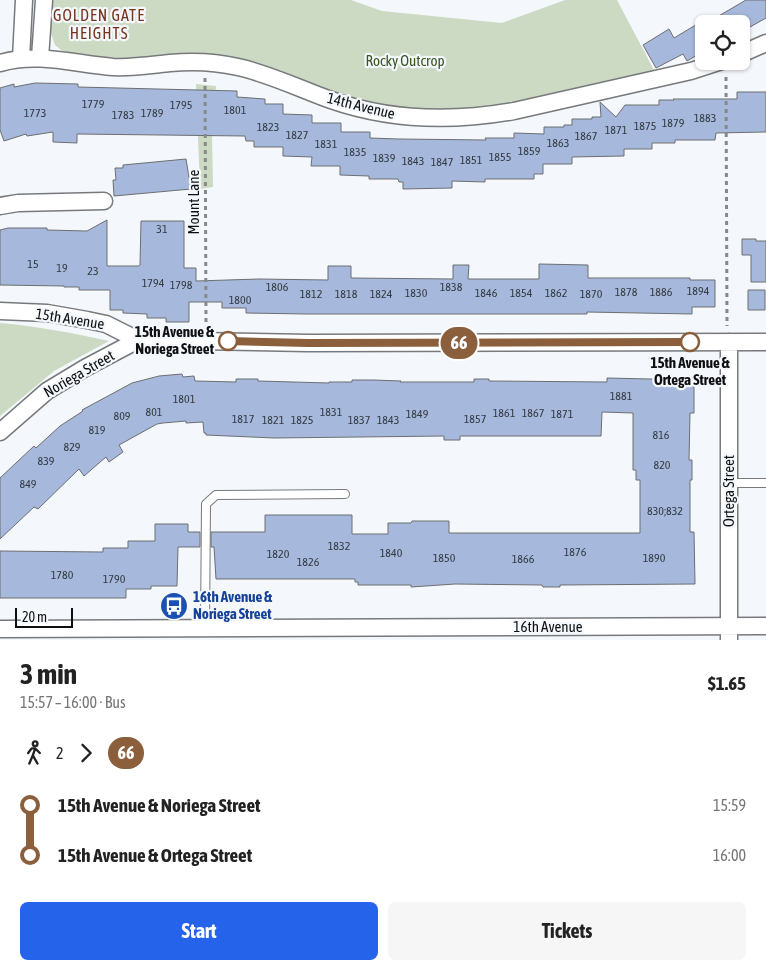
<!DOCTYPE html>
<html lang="en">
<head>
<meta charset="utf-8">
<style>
	:root { --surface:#fff; --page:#f6f6f6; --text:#222; --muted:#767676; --accent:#2563eb }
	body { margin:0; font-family:"Asap Condensed",sans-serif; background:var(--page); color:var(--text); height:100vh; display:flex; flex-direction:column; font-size:19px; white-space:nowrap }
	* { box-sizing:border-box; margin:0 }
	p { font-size:16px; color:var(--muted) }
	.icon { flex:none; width:28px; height:28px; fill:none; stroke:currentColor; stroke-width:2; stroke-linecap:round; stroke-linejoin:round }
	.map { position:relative; height:640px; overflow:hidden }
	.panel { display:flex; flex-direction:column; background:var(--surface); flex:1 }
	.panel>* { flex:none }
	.badge { padding:0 10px; border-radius:16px; font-size:18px; line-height:32px }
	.fabs { position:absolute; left:695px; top:15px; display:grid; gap:10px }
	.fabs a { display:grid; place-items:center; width:55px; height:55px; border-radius:8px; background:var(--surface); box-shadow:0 1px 4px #0004; font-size:25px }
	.scale { position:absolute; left:15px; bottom:12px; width:58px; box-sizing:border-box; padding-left:5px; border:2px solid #0e0f10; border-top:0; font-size:14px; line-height:18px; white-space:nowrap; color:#0e0f10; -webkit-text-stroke:4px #f4f7fb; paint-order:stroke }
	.map>.badge { position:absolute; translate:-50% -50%; box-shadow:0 0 0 2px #fff }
	.legs { display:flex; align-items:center; gap:8px; height:55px; padding:0 20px; font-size:16px }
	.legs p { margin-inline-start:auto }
	.summary { display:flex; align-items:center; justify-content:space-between; height:85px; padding:0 20px }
	h1 { font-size:28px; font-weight:700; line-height:38px }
	.button { display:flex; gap:10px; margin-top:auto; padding:10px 20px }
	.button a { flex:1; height:58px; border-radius:8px; background:var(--accent); color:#fff; font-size:20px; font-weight:700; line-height:58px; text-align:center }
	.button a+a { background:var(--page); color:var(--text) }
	ul { padding:0 20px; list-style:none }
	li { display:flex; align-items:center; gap:18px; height:50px; font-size:19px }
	li i { display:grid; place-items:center; width:8px; height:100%; margin:0 6px; background:currentColor }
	li i::after { content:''; width:12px; height:12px; margin:-6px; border:4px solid; border-radius:50%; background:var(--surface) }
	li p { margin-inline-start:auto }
	li:first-child i { background:linear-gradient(#0000 50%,currentColor 0) }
	li:last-child i { background:linear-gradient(currentColor 50%,#0000 0) }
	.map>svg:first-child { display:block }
</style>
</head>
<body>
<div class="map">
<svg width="766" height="640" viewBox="0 0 766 640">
	<rect width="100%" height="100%" fill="#f4f7fb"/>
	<path fill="#cddac3" d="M50 0H351L382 11 502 23 565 0H617L655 72 493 107 449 111 404 109 360 101 275 71 120 60 72 54 61 50 55 45 48 25Z
		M196 84 216 86 212 137 213 187 200 189Z
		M0 323C37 326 72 333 109 341L54 371 0 416Z"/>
	<path fill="#a6b9dc" stroke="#6c6e71" d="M746 0H766V18L750 27 748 24H705Z
		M704 20V51L687 61 683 54 656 68 643 45 669 29 674 38Z
		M35 83 78 84V87L237 91V97L265 99V104H283V114L312 115V123H341V132H370V138L399 139 486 140 485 138H514V133L544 134V127H564V125H572V119H592V117H601L600 102 616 117 625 105H659V100H674L673 99H737V92H766V132L716 133 715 140H675V143H652V149H624V156L572 157V164H543V174H534V179H485V182L452 181V188L403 189V182H399L398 179H369V176L340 175V166H311L312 157 283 156V147H254V141H246L245 136 77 134V143L53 142V132L27 136 26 134 4 141 0 130V88L14 84V87Z
		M186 159 191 189 114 196 113 180H116L115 168H123V165Z
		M107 220V266H139L140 265 141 221H184V268H196V281L259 279 328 280V266H351V278L453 279V265H469L468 279H539V264L588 265V278H690V280H715V307H692V314L587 312V314H306L246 313V308H222V302H189V322H166V318H147V314L123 313V310H110V290H79V287H64V286L0 285V230L8 228H47V230L87 231Z
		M742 239H756V241H766V282H751V255H742Z
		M748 290H765V310H748Z
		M182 374 183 377 194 376 195 381 236 382V379H258V381L329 383V382H352V380H373L401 381 400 382H474V379H489V381L607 382V378L694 380V413H690L689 460H692V480H690V532H694L695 584 560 585V587H543L542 585 455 584 411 587V585H358V582H355V579H216L214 547H211V532H265V515H352V534H388V523H411L412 521H449V533H640V480H636V470H633V413L602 412 601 436H460V440H444V436L274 438 206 435V433H204L203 422 186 423V421L163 423 157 424 119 445 123 452 109 462 106 457 84 476 79 469 38 509 34 507 0 539V478L34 446 36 448 60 426 83 411 82 410 132 383 159 376Z
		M155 524H188V532H200V547H178L177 586H151V589H126V598H0V551L103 552V548H128V541H155Z"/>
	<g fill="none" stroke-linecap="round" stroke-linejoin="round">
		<g stroke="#77797c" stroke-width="10">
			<path id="service" d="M729 483H766
				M205 628 206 504 216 495 345 494"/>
		</g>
		<g stroke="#77797c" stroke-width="19">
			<path id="minor" d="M741 54 766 43
				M40 58 44 0
				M21 59 24 0
				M0 63C38 52 75 64 113 67 132 68 151 65 170 63 192 61 216 62 238 67 270 74 300 89 331 100 391 121 452 122 514 111L691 71 722 61
				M0 206 18 203 104 201
				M0 311 47 313 87 320 106 324 138 340 308 343 766 342
				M729 342V640
				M0 432 47 391 85 368 138 340
				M0 629 766 626"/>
		</g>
		<path stroke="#86888a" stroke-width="3" stroke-dasharray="4 4" stroke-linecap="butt" d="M726 77 727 326
			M205 78 206 325"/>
		<use href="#service" stroke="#fff" stroke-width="8"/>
		<use href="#minor" stroke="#fff" stroke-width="16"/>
	</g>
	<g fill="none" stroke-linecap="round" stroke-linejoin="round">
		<g stroke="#fff" stroke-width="11">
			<path id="line-1" d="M228 341 308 343 690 342"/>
		</g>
		<use href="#line-1" stroke="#8b5e3c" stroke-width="8"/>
	</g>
	<defs>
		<g id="bus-disc" transform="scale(1.4375)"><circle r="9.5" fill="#1a4fb4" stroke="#f4f7fb"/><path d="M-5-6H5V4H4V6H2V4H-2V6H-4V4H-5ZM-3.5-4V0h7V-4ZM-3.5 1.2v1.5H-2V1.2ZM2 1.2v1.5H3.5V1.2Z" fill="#fff"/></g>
	</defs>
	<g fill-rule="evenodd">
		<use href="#bus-disc" x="174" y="606"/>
	</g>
	<g fill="#fff" stroke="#8b5e3c" stroke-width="2.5">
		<circle cx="228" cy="341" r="9"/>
		<circle cx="690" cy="342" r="9"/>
	</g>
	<g text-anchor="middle" stroke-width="4.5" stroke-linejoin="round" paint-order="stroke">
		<g font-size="12" fill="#343a43">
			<text x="93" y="108">1779</text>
			<text x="181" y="109">1795</text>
			<text x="235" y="114">1801</text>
			<text x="35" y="117">1773</text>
			<text x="152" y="117">1789</text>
			<text x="123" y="119">1783</text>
			<text x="705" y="122">1883</text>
			<text x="673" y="127">1879</text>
			<text x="645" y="130">1875</text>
			<text x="268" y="131">1823</text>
			<text x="616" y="134">1871</text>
			<text x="297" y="139">1827</text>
			<text x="586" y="140">1867</text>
			<text x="558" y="147">1863</text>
			<text x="326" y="148">1831</text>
			<text x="529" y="155">1859</text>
			<text x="355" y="156">1835</text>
			<text x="500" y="161">1855</text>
			<text x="384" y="162">1839</text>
			<text x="471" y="164">1851</text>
			<text x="413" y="165">1843</text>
			<text x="442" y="166">1847</text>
			<text x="162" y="233">31</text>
			<text x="33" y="268">15</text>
			<text x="62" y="272">19</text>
			<text x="93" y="275">23</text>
			<text x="153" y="287">1794</text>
			<text x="181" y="289">1798</text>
			<text x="277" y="291">1806</text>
			<text x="451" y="291">1838</text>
			<text x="698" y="295">1894</text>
			<text x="626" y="296">1878</text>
			<text x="661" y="296">1886</text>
			<text x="416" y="297">1830</text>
			<text x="486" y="297">1846</text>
			<text x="521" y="297">1854</text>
			<text x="556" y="297">1862</text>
			<text x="311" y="298">1812</text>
			<text x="346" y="298">1818</text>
			<text x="381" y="298">1824</text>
			<text x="591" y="298">1870</text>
			<text x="240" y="304">1800</text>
			<text x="621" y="400">1881</text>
			<text x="184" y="403">1801</text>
			<text x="154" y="416">801</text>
			<text x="331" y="416">1831</text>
			<text x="504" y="417">1861</text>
			<text x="533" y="417">1867</text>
			<text x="417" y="418">1849</text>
			<text x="562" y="418">1871</text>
			<text x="122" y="420">809</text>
			<text x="243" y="423">1817</text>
			<text x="475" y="423">1857</text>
			<text x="273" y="424">1821</text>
			<text x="302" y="424">1825</text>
			<text x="359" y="424">1837</text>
			<text x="388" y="424">1843</text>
			<text x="97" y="434">819</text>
			<text x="661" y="439">816</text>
			<text x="72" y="451">829</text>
			<text x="46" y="465">839</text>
			<text x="662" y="469">820</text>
			<text x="28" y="488">849</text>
			<text x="665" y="515">830;832</text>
			<text x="339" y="550">1832</text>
			<text x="575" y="556">1876</text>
			<text x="391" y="557">1840</text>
			<text x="278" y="558">1820</text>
			<text x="444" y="562">1850</text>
			<text x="654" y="562">1890</text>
			<text x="523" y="563">1866</text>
			<text x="308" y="566">1826</text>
			<text x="62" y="579">1780</text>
			<text x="114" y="583">1790</text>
		</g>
		<g font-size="15" fill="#3a5420" stroke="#f4f7fb">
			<text x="405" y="66">Rocky Outcrop</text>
		</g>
		<g font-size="15" fill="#0e0f10" stroke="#f4f7fb">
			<text transform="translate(361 106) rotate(14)" y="5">14th Avenue</text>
			<text transform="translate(194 202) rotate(-90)" y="5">Mount Lane</text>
			<text transform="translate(70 319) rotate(9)" y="5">15th Avenue</text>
			<text transform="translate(79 374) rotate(-30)" y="5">Noriega Street</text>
			<text transform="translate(729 491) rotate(-90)" y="5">Ortega Street</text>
			<text x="548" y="632">16th Avenue</text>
		</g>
		<g font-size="15" font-weight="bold" fill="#0e0f10" stroke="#f4f7fb" text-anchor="end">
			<text x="214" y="337">15th Avenue &amp;<tspan x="214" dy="17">Noriega Street</tspan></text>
			<text x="690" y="368" text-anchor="middle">15th Avenue &amp;<tspan x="690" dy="17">Ortega Street</tspan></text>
		</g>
		<g font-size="15" font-weight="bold" fill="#164399" stroke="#f4f7fb" text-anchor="start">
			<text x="193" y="602">16th Avenue &amp;<tspan x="193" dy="17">Noriega Street</tspan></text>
		</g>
		<g font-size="16" letter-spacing="1" fill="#75321c" stroke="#f4f7fb">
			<text x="99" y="21">GOLDEN GATE<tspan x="99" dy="18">HEIGHTS</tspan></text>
		</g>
	</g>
</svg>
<div class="fabs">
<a><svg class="icon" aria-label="locate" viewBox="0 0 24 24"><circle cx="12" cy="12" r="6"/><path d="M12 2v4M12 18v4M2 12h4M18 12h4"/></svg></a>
</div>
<div class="scale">20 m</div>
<b class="badge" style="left:459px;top:343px;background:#8b5e3c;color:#fff">66</b>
</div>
<section class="panel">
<div class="summary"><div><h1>3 min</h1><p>15:57 – 16:00 · Bus</p></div><b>$1.65</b></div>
<div class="legs"><svg class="icon" aria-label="walk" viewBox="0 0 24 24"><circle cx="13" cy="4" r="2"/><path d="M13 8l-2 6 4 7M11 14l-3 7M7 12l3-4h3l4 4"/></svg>2<svg class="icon" aria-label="forward" viewBox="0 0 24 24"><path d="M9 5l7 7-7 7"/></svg><b class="badge" style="background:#8b5e3c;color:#fff">66</b></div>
<ul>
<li><i style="color:#8b5e3c"></i><b>15th Avenue &amp; Noriega Street</b><p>15:59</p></li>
<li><i style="color:#8b5e3c"></i><b>15th Avenue &amp; Ortega Street</b><p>16:00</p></li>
</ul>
<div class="button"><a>Start</a><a>Tickets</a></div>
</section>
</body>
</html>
